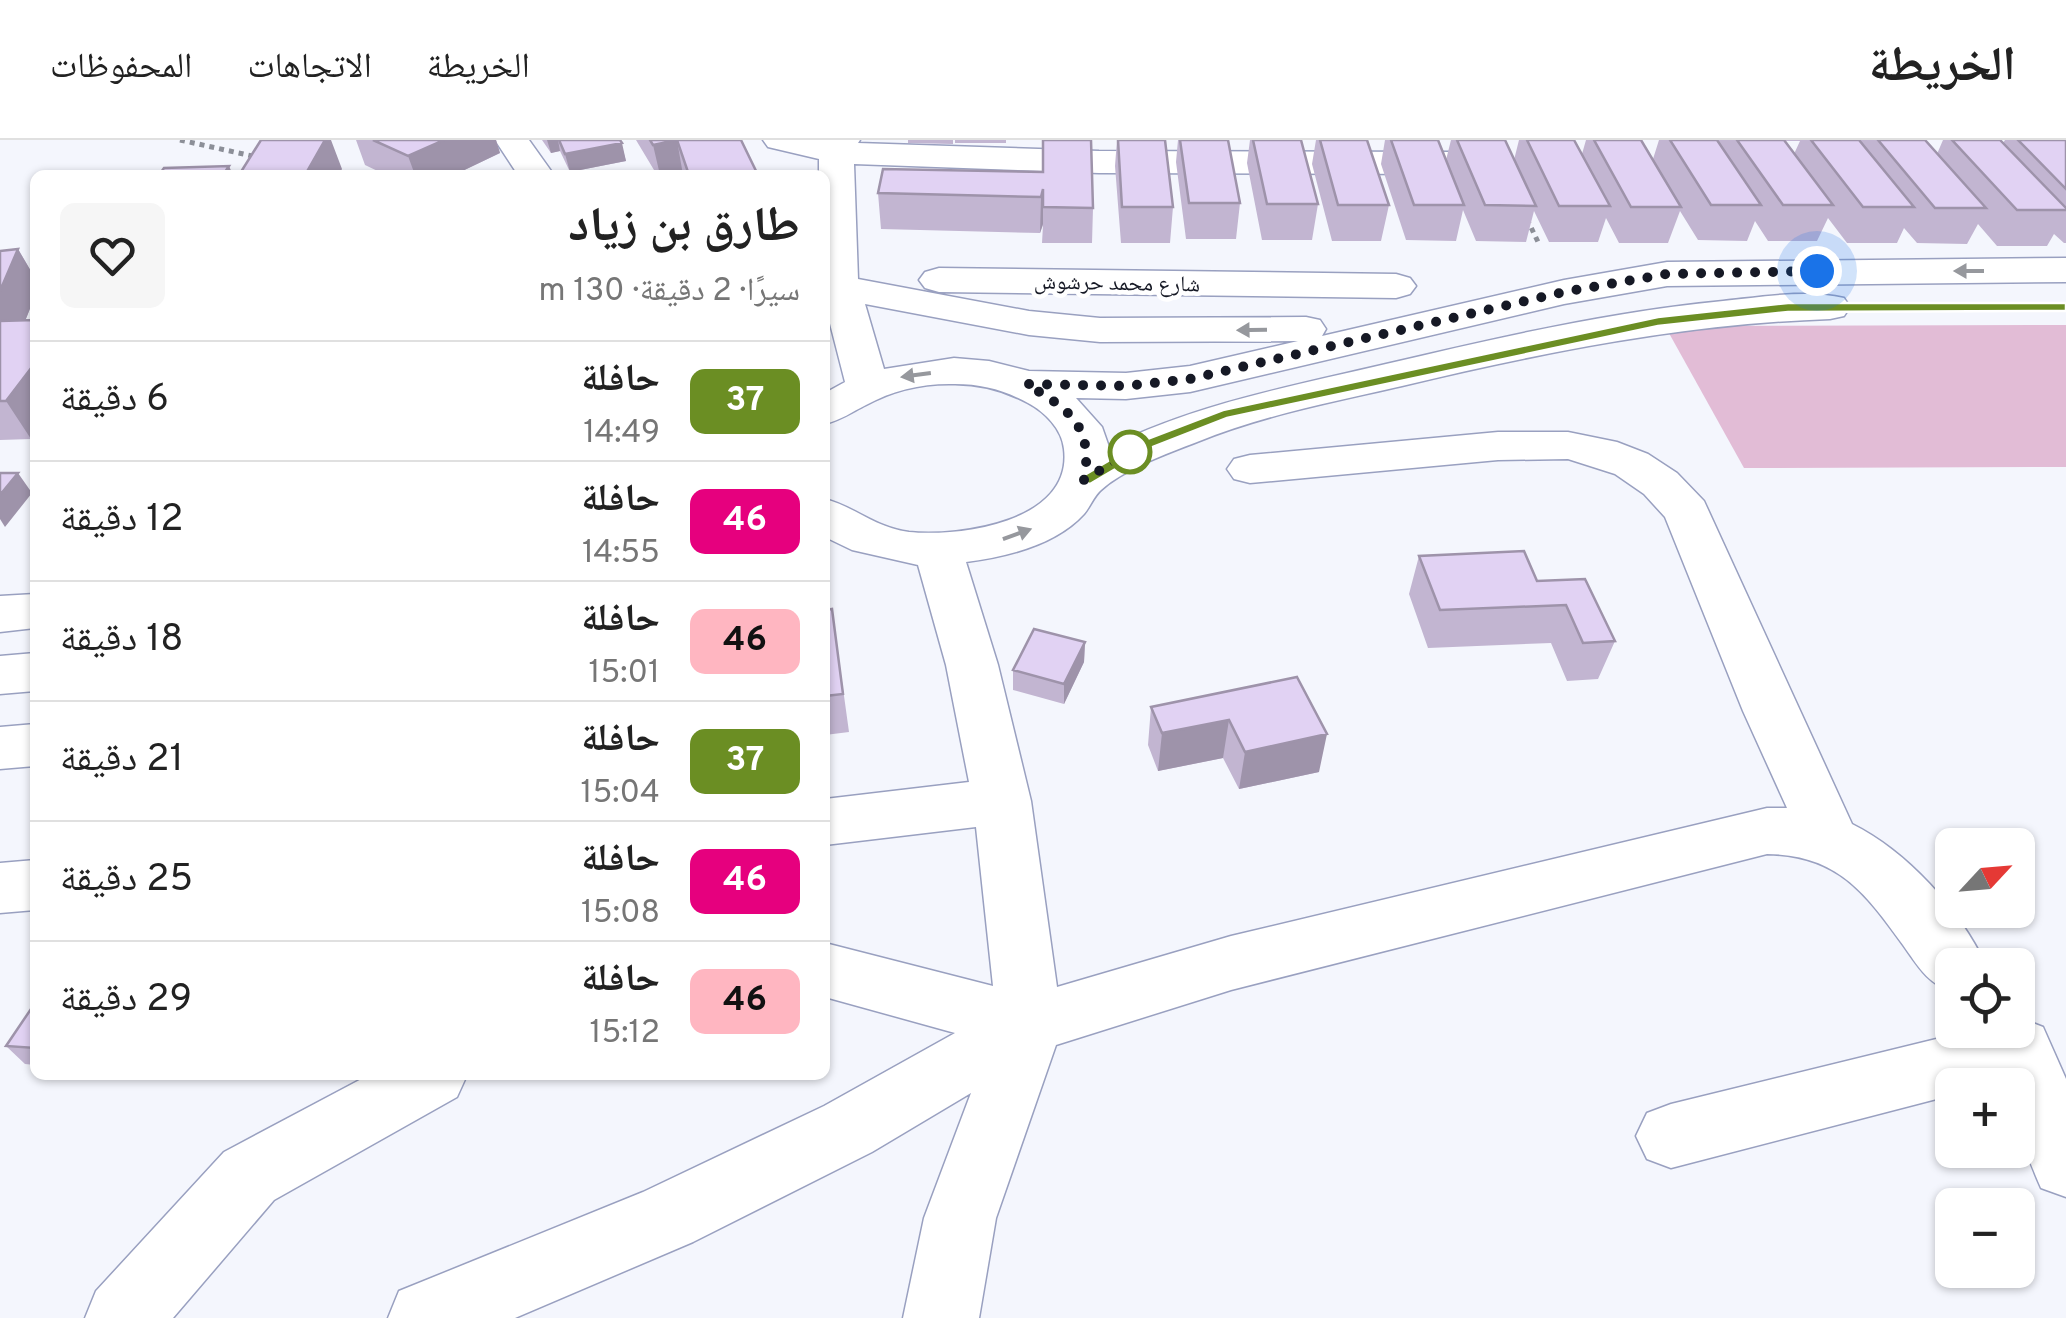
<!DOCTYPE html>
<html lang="ar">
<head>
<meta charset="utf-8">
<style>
	:root { --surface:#fff; --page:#f6f6f6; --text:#222; --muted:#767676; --line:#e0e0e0 }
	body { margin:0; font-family:Overpass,"Noto Naskh Arabic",sans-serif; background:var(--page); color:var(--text); direction:rtl; height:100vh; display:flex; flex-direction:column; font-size:38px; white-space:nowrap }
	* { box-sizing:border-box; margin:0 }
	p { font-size:32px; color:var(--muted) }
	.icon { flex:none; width:55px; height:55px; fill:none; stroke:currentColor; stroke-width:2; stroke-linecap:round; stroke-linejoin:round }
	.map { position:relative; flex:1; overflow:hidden; direction:ltr }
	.sheet { position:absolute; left:30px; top:30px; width:800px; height:910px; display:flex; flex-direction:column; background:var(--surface); border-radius:15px; box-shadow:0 2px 8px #0004; direction:rtl }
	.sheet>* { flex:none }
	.badge { padding:0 20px; border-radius:15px; font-size:35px; line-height:65px }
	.needle { width:65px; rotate:64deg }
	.tools { position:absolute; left:1935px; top:688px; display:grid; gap:20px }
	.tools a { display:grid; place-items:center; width:100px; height:100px; border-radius:15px; background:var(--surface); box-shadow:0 2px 8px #0004; font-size:50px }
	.you { position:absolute; width:50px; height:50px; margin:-25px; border:8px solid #fff; border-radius:50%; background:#1a73e8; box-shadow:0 0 0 15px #1a73e833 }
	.map>.badge { position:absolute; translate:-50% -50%; box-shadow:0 0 0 5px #fff }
	.round { display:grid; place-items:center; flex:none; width:105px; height:105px; border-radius:15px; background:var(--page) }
	.overview { display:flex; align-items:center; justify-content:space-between; height:170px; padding:0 30px }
	h1 { font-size:48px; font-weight:700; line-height:75px }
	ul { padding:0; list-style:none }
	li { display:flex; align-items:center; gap:30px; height:120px; padding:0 30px; border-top:2px solid var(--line) }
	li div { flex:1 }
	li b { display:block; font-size:38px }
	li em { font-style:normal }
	li .badge { min-width:110px; font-weight:700; text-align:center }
	header { display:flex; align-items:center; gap:60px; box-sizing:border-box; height:140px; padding:0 50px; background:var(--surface); border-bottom:2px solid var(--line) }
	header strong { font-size:48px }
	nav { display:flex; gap:55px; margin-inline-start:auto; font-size:35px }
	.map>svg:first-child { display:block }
</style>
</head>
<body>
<header>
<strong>الخريطة</strong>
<nav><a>الخريطة</a><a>الاتجاهات</a><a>المحفوظات</a></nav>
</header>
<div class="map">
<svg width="2066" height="1178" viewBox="0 0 2066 1178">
	<rect width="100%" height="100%" fill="#f4f6fd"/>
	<path fill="#e2bcd6" d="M2066 185V327L1744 328 1665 186Z"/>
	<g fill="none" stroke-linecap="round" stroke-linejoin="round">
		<g stroke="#99a0c0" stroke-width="3">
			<path id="minor" d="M495 0H529L554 35H518Z
				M763 0H860L858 3 1099 11 1456 12 1468 16 1474 23 1468 30 1456 34 1099 33 854 24 858 139 1029 171 1100 178 1306 177 1320 180 1326 189 1322 196 1564 140 1667 122 2066 118V142L1667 146 1564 164 1190 252 1126 259 1076 258 1102 287 1109 307C1196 264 1292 246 1386 224 1497 198 1609 172 1723 161 1761 157 1807 149 1844 158L1850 167 1844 176 1830 179C1684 184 1544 212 1402 246 1333 262 1263 275 1197 302 1166 314 1126 328 1101 350 1094 356 1090 367 1084 374 1056 405 1006 417 966 422L998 525 1031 661 1057 847 1231 796 1767 668H1787L1743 571 1665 377 1644 354 1615 334 1568 319 1498 320 1250 343 1234 339 1227 329 1234 319 1250 315 1498 292H1568L1617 302 1648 314 1677 333 1704 361 1852 684C1908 712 1959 769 1986 825H1952V852C1927 843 1918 826 1903 805 1864 751 1837 715 1767 714L1231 850 1056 905 996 1078 979 1178H903L924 1078 971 953 872 1012 693 1102 515 1178H388L399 1151 643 1052 824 966 955 893 825 857V803L993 846 976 687 825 705V659L969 642 946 525 918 425 852 410 825 397V359C855 367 876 388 909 392 960 397 1073 382 1064 309 1062 289 1045 272 1028 263 1004 250 982 244 955 244 924 243 893 250 866 265 852 272 841 280 825 284V253L845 242 825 164V35H819V19L768 7ZM865 164 1029 195 1100 202 1298 201 1190 226 1126 233 1029 231 989 221 954 218 884 229Z
				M939 128 1396 134 1410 138 1416 146 1410 154 1396 158 939 152 925 148 919 140 925 132Z
				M35 454V488L0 492V456Z
				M35 513V551L0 554V516Z
				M35 584V626L0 629V587Z
				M35 720V770L0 773V723Z
				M2020 878 2043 887 2066 939V1057L2041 1048C2023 1007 2018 989 2018 945H1952V955L1671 1028 1647 1019 1636 996 1647 973 1671 964 1973 890H2018Z
				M369 935H467L457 957 274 1060 173 1178H85L96 1151 224 1012Z"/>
		</g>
		<path stroke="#8c8f98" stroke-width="5" stroke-dasharray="5 5" stroke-linecap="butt" d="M180 0 257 17
			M1527 79 1539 104"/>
		<use href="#minor" fill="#fff" fill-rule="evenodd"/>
	</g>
	<path fill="#c2b5d1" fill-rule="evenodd" d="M356 0H496L500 13 454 35H386L365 25Z
		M542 0H620L626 21 570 32 560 11 551 13Z
		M636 0H741L758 35H657Z
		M908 0H953V4L908 3Z
		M955 0H1006V3H955Z
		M1013 0H1091L1093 68 1092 103H1042L1043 85 1040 93 881 89 878 53 1043 32V0Z
		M1117 0H1165L1173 67 1170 103H1121L1115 26Z
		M1178 0H1228L1240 63 1236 99H1186L1176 22Z
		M1250 0H1301L1318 64 1312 100H1262L1247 23Z
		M1316 0H1367L1389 65 1381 101H1332L1312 24Z
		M1385 0H1438L1446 20 1451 0H1505L1514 20 1519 0H1574L1582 14 1586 0H1641L1653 19 1659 0H1643H1925L1937 14 1943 0H2000L2003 3 2005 0H2066V103H2064L2054 94 2047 106H1997L1978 84 1967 104 1917 103 1904 88 1897 103H1847L1828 78 1817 101H1768L1755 81 1747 101 1698 100 1680 71 1668 103H1619L1606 78 1598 102H1549L1534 71 1526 102 1476 101 1463 70 1456 101 1406 100 1381 24ZM1785 1H1800L1794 14Z
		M18 109 35 138V156L25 181 35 180V293L31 299 0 300V111Z
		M1419 416 1537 441 1615 501 1598 539 1567 541 1551 503 1428 508 1409 454Z
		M832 469 849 592 825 595V470Z
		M1085 502 1084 522 1064 564 1013 550V530Z
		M1297 537 1319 632 1239 649 1223 618 1158 631 1148 605 1151 567Z
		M35 863V925L25 924 6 906Z"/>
	<path fill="#9e93aa" d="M325 0H331L342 29 339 35H305Z
		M444 0H496L500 13 454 35H415L408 16Z
		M547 0H558L560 11 551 13Z
		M677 0 683 35H660L653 5Z
		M622 3 626 21 570 32 565 14Z
		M229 26 233 35H223Z
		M1043 49V84L1040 93 1041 57Z
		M18 109 35 138V156L20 194 0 197V151Z
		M35 223V293L31 299 6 261Z
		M18 333 32 353 5 387 0 379V355Z
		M1085 502 1084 522 1064 564V544Z
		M1229 580 1223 618 1158 631 1162 593Z
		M1327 594 1319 632 1239 649 1245 612Z"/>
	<path fill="#e1d2f3" stroke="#9e93aa" stroke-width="2.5" d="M261 0H325L305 35H239Z
		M373 0H444L408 16Z
		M559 0H620L622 3 565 14Z
		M650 0H741L758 35H689L677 0 653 5Z
		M1043 0H1091L1093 68 1043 67V49L1041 57 878 53 883 29 1043 32Z
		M1118 0H1165L1173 67H1122Z
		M1180 0H1228L1240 63H1189Z
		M1253 0H1301L1318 64H1267Z
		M1320 0H1367L1389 65H1338Z
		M1391 0H1438L1464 65H1414Z
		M1457 0H1505L1536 66 1485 65Z
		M1527 0H1574L1610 66H1559Z
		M1594 0H1641L1681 67H1631Z
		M1670 0H1717L1761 65H1711Z
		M1737 0H1784L1833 65H1783Z
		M1811 0H1859L1914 67H1863Z
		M1878 0H1925L1986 68H1935Z
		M1952 0H2000L2066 68V70H2017Z
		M2018 0H2066V49Z
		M229 26 223 35H159L164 28Z
		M18 109 0 151V111Z
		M35 180V223L6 261H0V181Z
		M0 333H18L0 355Z
		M1524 411 1537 441 1585 439 1615 501 1583 503 1566 465 1440 470 1419 416Z
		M832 469 843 554 825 556V470Z
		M1034 489 1085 502 1064 544 1013 530Z
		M1297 537 1327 594 1245 612 1229 580 1162 593 1151 567Z
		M35 863V908L6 906Z"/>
	<defs><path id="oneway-solid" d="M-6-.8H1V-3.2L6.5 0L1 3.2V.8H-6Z" transform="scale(2.5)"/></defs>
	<g fill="#96989d">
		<use href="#oneway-solid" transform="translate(1969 131) rotate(180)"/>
		<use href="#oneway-solid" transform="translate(1252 190) rotate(179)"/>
		<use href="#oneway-solid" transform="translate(916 235) rotate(172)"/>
		<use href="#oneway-solid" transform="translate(1017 394) rotate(-20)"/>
	</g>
	<path fill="#6b8e23" stroke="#fff" stroke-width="2.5" d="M1788 163H2066V171L1788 172 1658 186 1227 278 1153 307 1090 344 1076 340 1142 301 1223 270 1658 177Z"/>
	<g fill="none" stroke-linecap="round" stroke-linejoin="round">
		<path stroke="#161925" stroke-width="10" stroke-dasharray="0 18" d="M1130 312 1084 340C1094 286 1069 269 1026 244L1126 246 1190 239 1564 152 1667 134 1817 131"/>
	</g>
	<circle fill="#fff" stroke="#6b8e23" stroke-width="5" cx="1130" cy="312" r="20"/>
	<g text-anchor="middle" stroke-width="9" stroke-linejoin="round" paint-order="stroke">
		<g font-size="22" fill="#161925" stroke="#fff">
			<text transform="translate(1117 142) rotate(1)" y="8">شارع محمد حرشوش</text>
		</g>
	</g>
</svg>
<div class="tools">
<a><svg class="needle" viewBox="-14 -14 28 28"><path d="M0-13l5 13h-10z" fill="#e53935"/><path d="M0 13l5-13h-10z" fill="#767676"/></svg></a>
<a><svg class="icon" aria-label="locate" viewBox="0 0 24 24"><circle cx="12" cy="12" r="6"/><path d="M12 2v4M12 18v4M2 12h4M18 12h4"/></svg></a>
<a>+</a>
<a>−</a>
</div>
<div class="you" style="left:1817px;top:131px"></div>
<section class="sheet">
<div class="overview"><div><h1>طارق بن زياد</h1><p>سيرًا · 2 دقيقة · 130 m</p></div><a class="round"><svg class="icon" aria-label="heart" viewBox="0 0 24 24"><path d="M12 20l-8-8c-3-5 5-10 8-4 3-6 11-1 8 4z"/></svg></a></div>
<ul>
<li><span class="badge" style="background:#6b8e23;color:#fff">37</span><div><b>حافلة</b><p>14:49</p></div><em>6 دقيقة</em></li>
<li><span class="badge" style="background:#e6007e;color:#fff">46</span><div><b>حافلة</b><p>14:55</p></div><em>12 دقيقة</em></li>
<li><span class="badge" style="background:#ffb6c1;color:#111">46</span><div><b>حافلة</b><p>15:01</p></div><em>18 دقيقة</em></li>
<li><span class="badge" style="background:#6b8e23;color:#fff">37</span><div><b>حافلة</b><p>15:04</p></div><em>21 دقيقة</em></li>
<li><span class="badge" style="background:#e6007e;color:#fff">46</span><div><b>حافلة</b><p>15:08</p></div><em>25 دقيقة</em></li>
<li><span class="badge" style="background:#ffb6c1;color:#111">46</span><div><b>حافلة</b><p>15:12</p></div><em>29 دقيقة</em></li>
</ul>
</section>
</div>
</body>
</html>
